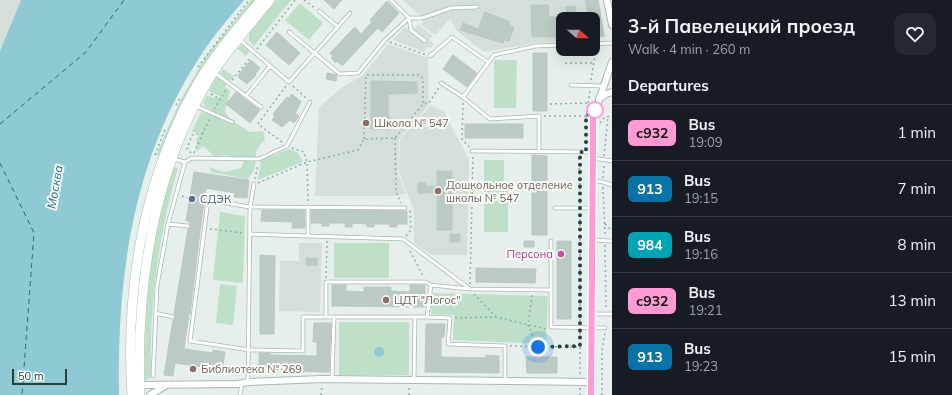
<!DOCTYPE html>
<html lang="en">
<head>
<meta charset="utf-8">
<style>
	:root { --surface:#171b24; --page:#242831; --text:#f1f3f6; --muted:#9ea1a6; --line:#363941 }
	body { margin:0; font-family:Mulish,sans-serif; background:var(--page); color:var(--text); height:100vh; display:flex; flex-direction:column; font-size:15px; white-space:nowrap }
	* { box-sizing:border-box; margin:0 }
	p { font-size:13px; color:var(--muted) }
	.icon { flex:none; width:22px; height:22px; fill:none; stroke:currentColor; stroke-width:2; stroke-linecap:round; stroke-linejoin:round }
	.map { position:relative; flex:1; overflow:hidden }
	.sheet { display:flex; flex-direction:column; background:var(--surface); width:340px }
	.sheet>* { flex:none }
	.badge { padding:0 8px; border-radius:6px; font-size:14px; line-height:26px }
	.needle { width:26px; rotate:110deg }
	.tools { position:absolute; left:556px; top:12px; display:grid; gap:8px }
	.tools a { display:grid; place-items:center; width:44px; height:44px; border-radius:8px; background:var(--surface); box-shadow:0 4px 16px #0002; font-size:20px }
	.scale { position:absolute; left:12px; bottom:10px; width:55px; box-sizing:border-box; padding-left:4px; border:2px solid #24423a; border-top:0; font-size:11px; line-height:14px; white-space:nowrap; color:#24423a; -webkit-text-stroke:3px #f7fbf9; paint-order:stroke }
	.you { position:absolute; width:20px; height:20px; margin:-10px; border:3px solid #fff; border-radius:50%; background:#1a73e8; box-shadow:0 0 0 6px #1a73e833 }
	.map>.badge { position:absolute; translate:-50% -50%; box-shadow:0 0 0 2px #fff }
	h2 { padding:0 16px; font-size:15px; line-height:36px }
	.round { display:grid; place-items:center; flex:none; width:42px; height:42px; border-radius:12px; background:var(--page) }
	.head { display:flex; align-items:center; justify-content:space-between; height:68px; padding:0 16px }
	h1 { font-size:19px; font-weight:700; line-height:30px }
	ul { padding:0; list-style:none }
	li { display:flex; align-items:center; gap:12px; height:56px; padding:0 16px; border-top:1px solid var(--line) }
	li div { flex:1 }
	li b { display:block; font-size:15px }
	li em { font-style:normal }
	li .badge { min-width:44px; font-weight:700; text-align:center }
	main { display:flex; flex:1; min-height:0 }
	.map>svg:first-child { display:block }
</style>
</head>
<body>
<main>
<div class="map">
<svg width="612" height="395" viewBox="0 0 612 395">
	<rect width="100%" height="100%" fill="#e6efeb"/>
	<path fill="#d4dfda" d="M0 0H21L0 51Z
		M403 0H599L605 37 593 39V19H563V42L535 43 484 52 457 31 450 19 435 35 421 25 424 19Z
		M418 24 433 36 429 40 434 44 431 48 427 47 424 52 393 40 405 27 412 32Z
		M388 44 428 58 429 105 399 139 398 174 406 193 397 196H315L319 107 340 89 363 75Z
		M431 105 444 112 469 160 467 255H432L414 243V210L399 173 400 139Z
		M299 243H322L320 312 279 311 280 261H299Z"/>
	<path fill="#bfe0c8" d="M251 0H255C239 20 221 39 207 60 188 90 172 122 160 156L156 155 179 103 205 57Z
		M276 0H291L254 46 249 41V33Z
		M300 3 323 23 309 40 285 20Z
		M241 45 250 51 246 56 238 49Z
		M494 60H517L516 108H494Z
		M223 69 234 76 229 81 220 73Z
		M216 77H218L227 83 225 87 230 90 225 112C231 122 241 125 249 132L263 131 265 140C252 152 258 153 255 167 254 171 250 176 247 179L211 172 209 167 224 172 241 168 244 161 225 155 214 156 203 146 197 151 196 141 200 133 192 132 200 114 202 112 209 114 210 109 205 107 203 103 207 95 214 98 221 97 209 91Z
		M290 149 298 153 303 162 258 180 261 160Z
		M484 160H504V185H484Z
		M174 167 178 168C158 237 149 306 151 378L145 380C144 309 150 234 174 167Z
		M484 191H508V232H484Z
		M220 212 245 216 243 283 213 280Z
		M334 243H389V278H334Z
		M220 284 237 286 233 325 216 323Z
		M432 293 545 296 548 297 546 344 453 340 454 315 431 314Z
		M339 322H409V375H339Z"/>
	<path fill="#8ec9d4" d="M21 0H244C229 18 213 36 201 55 133 159 117 274 119 395H0V51Z
		M374 352a5 5 0 1 1 10 0a5 5 0 1 1-10 0Z"/>
	<g fill="none" stroke-linecap="round" stroke-linejoin="round">
		<path stroke="#1c6f80" stroke-width="1" stroke-dasharray="5 4" stroke-linecap="butt" d="M0 124 86 52 124 0
			M0 163 34 233 22 395"/>
	</g>
	<path fill="#bbcac4" stroke="#b8c9c2" d="M324 0H342L334 9Z
		M585 0H598L604 36H593V19H589Z
		M387 1 399 13 382 32 378 28 342 66 337 61 336 63 331 58 333 56 330 53 355 27 361 34 372 22 370 20Z
		M531 5H548L549 17H563V37H532Z
		M575 6 576 16 567 17 566 7Z
		M485 12 510 22 509 25 514 27 509 41 504 40 503 43 460 30 463 23 478 29 477 33Z
		M277 32 300 53 289 65 266 45Z
		M533 53H547V111H533Z
		M453 55 477 73 467 87 443 69Z
		M251 60 260 68 255 74 256 75 247 84 238 77 239 74Z
		M327 73 337 75 336 81 326 79Z
		M371 81 417 82V93L388 94V118H391L390 129H371Z
		M236 92 260 110 250 123 226 104Z
		M292 94 301 102 295 113 299 116 294 123 290 120 282 127 272 120 275 116 273 114 287 97 289 98Z
		M465 124H523V138H465Z
		M532 155 547 156V235H532Z
		M437 171H452V187H456V192H452V230H437V193H418V183H426V186H437Z
		M194 172 249 180 247 198 234 197 235 193 206 188 201 223 190 314H189L184 349 213 353V350L225 352 222 370 175 363 173 376 164 375 173 320 176 317 174 314 188 229 191 227 189 221H186Z
		M262 210H305V228H292L293 222 261 221Z
		M311 210 407 211V224H397V227H390V224H374V227H367V224L352 223V227H345V223H329V226H322V223H311Z
		M450 234H460V242H450Z
		M524 241H534V247H524Z
		M557 241H571V319H557Z
		M260 255 275 256 274 334H260Z
		M306 258H317V265H306Z
		M476 268 536 269 535 283 476 282Z
		M332 285H346V291L364 292V287H391V291L410 292V285H425V307L332 306Z
		M314 323H331L329 372 259 370V353H270V355L317 356V342H313Z
		M426 324H445L444 337H441V357L486 358V355L499 356V373L425 372Z
		M526 357H557V373H527Z"/>
	<g fill="none" stroke-linecap="round" stroke-linejoin="round">
		<g stroke="#a8b8b2" stroke-width="4.5">
			<path id="service" d="M391 0 409 18 411 30 425 41
				M319 11 338 27
				M289 32 340 74 358 73 385 40 409 18H422L451 8 477 7
				M240 40 289 82 350 13
				M593 44 612 43
				M430 56 452 37 488 62
				M215 73 261 107
				M441 83 463 97 494 55 536 46 563 45
				M571 85 603 86
				M246 96 270 66
				M463 97 490 119 539 116V151
				M196 106 232 122
				M472 151 593 152
				M593 158 612 161
				M173 159 185 162
				M593 181 603 182 612 185
				M405 208 250 207 208 200 190 341 250 350 303 351V317H326V282H426L431 285 470 289
				M555 208H592
				M188 226 168 224 185 162 192 158 259 159 287 146 310 102
				M250 234 403 239 470 289 550 290
				M308 236V207
				M592 240 612 241
				M551 241V327L605 328
				M155 313 173 317
				M592 314H612
				M326 317H427L431 285
				M427 317 450 318 448 344 505 346V381
				M153 376 157 286 168 224
				M332 379 334 318
				M414 380 415 317
				M248 382 250 207 254 184
				M240 395 242 383"/>
		</g>
		<g stroke="#a8b8b2" stroke-width="8">
			<path id="minor" d="M607 0 612 25
				M599 99 606 94 612 92
				M140 385 238 384 248 382 322 379 591 382
				M150 395 165 386
				M591 395 593 118 612 62"/>
		</g>
		<g stroke="#a4bbb3" stroke-width="10">
			<path id="secondary" d="M132 395C125 291 143 182 194 90 212 57 237 29 261 0
				M140 395C136 283 153 171 212 74 229 48 251 24 270 0"/>
		</g>
		<path stroke="#86b3a5" stroke-width="1.5" stroke-dasharray="2 3" stroke-linecap="butt" d="M304 0 316 9
			M390 42 426 55
			M257 49 295 0
			M565 63H594
			M198 67 249 0
			M232 80 251 57
			M591 80 596 48
			M293 86 306 98
			M211 94 220 99
			M463 103 462 139 469 147
			M550 104 588 103
			M176 105 180 98
			M214 109 227 88
			M544 116H586
			M586 118 590 90
			M600 123 605 117 612 116
			M395 138 396 191 401 203
			M364 139 366 75H420L423 79V104
			M282 142 258 124 286 86
			M292 148 304 152 307 162 308 201
			M191 153 187 149 192 135 203 133
			M194 153 210 118
			M155 155 166 127
			M604 156 608 116
			M579 158 580 204
			M603 178 604 165
			M255 179 258 165
			M258 183 307 162 358 150 364 139 395 138 423 104 429 103 439 87
			M603 187 605 235
			M182 196 188 198
			M580 214V322
			M605 224 612 231
			M210 229 244 233
			M406 236 411 230 410 209
			M605 245 606 309
			M410 251 423 276
			M326 278 327 241
			M470 284 473 156
			M474 294 496 317
			M532 295 528 325 538 347
			M455 318 496 317 546 329
			M580 332V376
			M510 346 580 347
			M321 395 322 385
			M409 395V387
			M580 395V388
			M602 395V350L605 333"/>
		<use href="#service" stroke="#fff" stroke-width="3"/>
		<use href="#minor" stroke="#fff" stroke-width="6"/>
		<use href="#secondary" stroke="#fff" stroke-width="9"/>
	</g>
	<g fill="none" stroke-linecap="round" stroke-linejoin="round">
		<g stroke="#fff" stroke-width="9">
			<path id="line" d="M591 395 593 142V118L595 110"/>
		</g>
		<use href="#line" stroke="#ff9ad2" stroke-width="6"/>
		<path stroke="#24423a" stroke-width="4" stroke-dasharray="0 7.2" d="M538 347 580 346V152H586V116L595 110"/>
	</g>
	<circle fill="#fff" stroke="#ff9ad2" stroke-width="2" cx="595" cy="110" r="8"/>
	<g fill="#8d6e63" stroke="#f7fbf9" stroke-width="1.5">
		<circle cx="366" cy="123" r="4"/>
		<circle cx="438" cy="191" r="4"/>
		<circle cx="386" cy="300" r="4"/>
		<circle cx="193" cy="369" r="4"/>
	</g>
	<circle fill="#5c6f8a" stroke="#f7fbf9" stroke-width="1.5" cx="192" cy="199" r="4"/>
	<circle fill="#d1479c" stroke="#f7fbf9" stroke-width="1.5" cx="561" cy="254" r="4"/>
	<g text-anchor="middle" stroke-width="4" stroke-linejoin="round" paint-order="stroke">
		<g font-size="11" fill="#785e54" stroke="#f7fbf9" text-anchor="start">
			<text x="374" y="127">Школа № 547</text>
			<text x="446" y="189">Дошкольное отделение<tspan x="446" dy="13">школы № 547</tspan></text>
			<text x="394" y="304">ЦДТ "Логос"</text>
			<text x="201" y="373">Библиотека № 269</text>
		</g>
		<g font-size="11" fill="#4e5e75" stroke="#f7fbf9" text-anchor="start">
			<text x="200" y="203">СДЭК</text>
		</g>
		<g font-size="11" fill="#b23c85" stroke="#f7fbf9" text-anchor="end">
			<text x="553" y="258">Персона</text>
		</g>
		<g font-size="12" font-style="italic" fill="#1c6f80" stroke="#f7fbf9">
			<text transform="translate(55 187) rotate(-80)" y="4">Москва</text>
		</g>
	</g>
</svg>
<div class="tools">
<a><svg class="needle" viewBox="-14 -14 28 28"><path d="M0-13l5 13h-10z" fill="#e53935"/><path d="M0 13l5-13h-10z" fill="#9ea1a6"/></svg></a>
</div>
<div class="scale">50 m</div>
<div class="you" style="left:538px;top:347px"></div>
</div>
<section class="sheet">
<div class="head"><div><h1>3-й Павелецкий проезд</h1><p>Walk · 4 min · 260 m</p></div><a class="round"><svg class="icon" aria-label="heart" viewBox="0 0 24 24"><path d="M12 20l-8-8c-3-5 5-10 8-4 3-6 11-1 8 4z"/></svg></a></div>
<h2>Departures</h2>
<ul>
<li><span class="badge" style="background:#ff9ad2;color:#111">с932</span><div><b>Bus</b><p>19:09</p></div><em>1 min</em></li>
<li><span class="badge" style="background:#0973a7;color:#fff">913</span><div><b>Bus</b><p>19:15</p></div><em>7 min</em></li>
<li><span class="badge" style="background:#00a3b4;color:#fff">984</span><div><b>Bus</b><p>19:16</p></div><em>8 min</em></li>
<li><span class="badge" style="background:#ff9ad2;color:#111">с932</span><div><b>Bus</b><p>19:21</p></div><em>13 min</em></li>
<li><span class="badge" style="background:#0973a7;color:#fff">913</span><div><b>Bus</b><p>19:23</p></div><em>15 min</em></li>
</ul>
</section>
</main>
</body>
</html>
